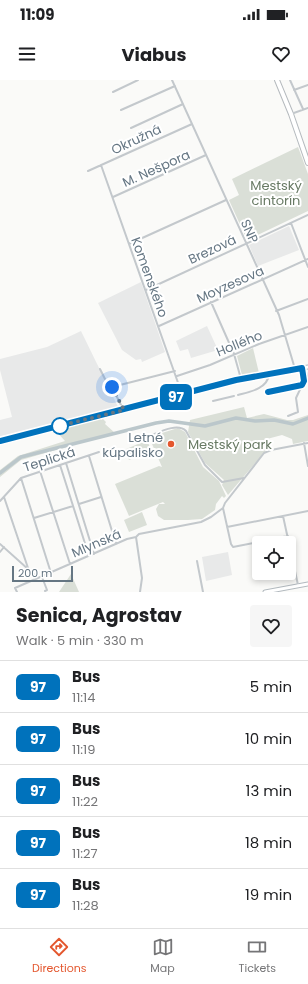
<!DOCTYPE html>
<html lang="en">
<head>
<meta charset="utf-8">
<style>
	:root { --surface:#fff; --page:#f6f6f6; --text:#202124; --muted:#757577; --line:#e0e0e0; --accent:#e4572e }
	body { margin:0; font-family:Poppins,sans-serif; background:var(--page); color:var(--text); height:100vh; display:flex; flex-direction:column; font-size:15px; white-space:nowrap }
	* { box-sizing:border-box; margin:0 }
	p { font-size:13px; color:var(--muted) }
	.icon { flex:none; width:22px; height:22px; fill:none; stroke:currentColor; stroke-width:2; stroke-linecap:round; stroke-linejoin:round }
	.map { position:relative; height:512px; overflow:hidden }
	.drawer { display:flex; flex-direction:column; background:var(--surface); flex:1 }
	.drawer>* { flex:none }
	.badge { padding:0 8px; border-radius:6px; font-size:14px; line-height:26px }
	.fabs { position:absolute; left:252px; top:456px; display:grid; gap:8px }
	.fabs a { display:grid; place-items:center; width:44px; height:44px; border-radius:4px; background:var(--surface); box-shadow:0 2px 6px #0003; font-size:20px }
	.scale { position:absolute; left:12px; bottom:10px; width:61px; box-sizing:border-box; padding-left:4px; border:2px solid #657683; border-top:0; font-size:11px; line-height:14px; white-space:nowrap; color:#657683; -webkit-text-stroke:3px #fff; paint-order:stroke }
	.you { position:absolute; width:20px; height:20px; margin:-10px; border:3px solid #fff; border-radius:50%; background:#1a73e8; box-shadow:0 0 0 6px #1a73e833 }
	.map>.badge { position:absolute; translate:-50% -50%; box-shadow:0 0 0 2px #fff }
	.round { display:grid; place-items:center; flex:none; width:42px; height:42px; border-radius:4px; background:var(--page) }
	.headline { display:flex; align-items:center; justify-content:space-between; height:68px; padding:0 16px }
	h1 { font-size:19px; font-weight:700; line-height:30px }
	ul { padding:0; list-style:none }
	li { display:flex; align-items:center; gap:12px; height:52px; padding:0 16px; border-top:1px solid var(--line) }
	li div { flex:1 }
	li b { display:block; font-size:15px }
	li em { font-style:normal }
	li .badge { min-width:44px; font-weight:700; text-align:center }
	.status { display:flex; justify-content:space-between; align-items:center; height:28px; padding:0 20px; background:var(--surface); direction:ltr }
	.status svg { height:11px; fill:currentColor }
	header { display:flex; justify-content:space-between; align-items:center; height:52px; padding:0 16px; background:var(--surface); font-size:18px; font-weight:700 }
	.menu { display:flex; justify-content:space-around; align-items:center; height:56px; border-top:1px solid var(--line); background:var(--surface); font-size:11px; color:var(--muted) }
	.menu a { display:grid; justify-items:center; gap:2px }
	.menu .selected { color:var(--accent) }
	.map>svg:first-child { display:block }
</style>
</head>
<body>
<div class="status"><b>11:09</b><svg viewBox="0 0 49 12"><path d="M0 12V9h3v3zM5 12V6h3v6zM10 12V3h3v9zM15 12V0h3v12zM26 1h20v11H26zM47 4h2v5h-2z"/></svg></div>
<header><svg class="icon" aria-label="menu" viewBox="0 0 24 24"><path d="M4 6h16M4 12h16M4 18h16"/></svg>Viabus<svg class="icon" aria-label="heart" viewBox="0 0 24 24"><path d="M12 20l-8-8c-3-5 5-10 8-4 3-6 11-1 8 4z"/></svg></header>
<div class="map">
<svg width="308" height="512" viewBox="0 0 308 512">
	<rect width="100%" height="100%" fill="#fafaf8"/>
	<path fill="#e8e9e9" d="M289 146 299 170 258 186 249 165Z
		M141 202 165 272 142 282 141 279 136 280 122 270 98 223Z
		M207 246 218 270 191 278 188 269 180 271 176 261Z
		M81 251 120 331 98 338 0 358V340L12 337 0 290V279L47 267Z
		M228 472 232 495 206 501 202 477Z"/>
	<path fill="#dadfd7" d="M298 67 308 94V131L247 160 229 120 239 115 232 99Z
		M253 268 259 293 242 295 237 276Z
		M244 327 247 338 264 334 287 340H293L308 335V361L293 364 292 359 282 355 267 359 269 367 228 415 222 405 224 400 205 383 188 352 190 340Z
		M100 337 101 340 103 339 106 342 105 344 115 353 21 380 0 397V390L18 376 65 361 54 349Z
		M178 348 185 352 203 387 219 401 226 416 224 418 222 416 216 424 215 430 202 439 188 440H164L158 436 156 429 159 424H165L163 422 129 436 115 404 159 386 162 387 149 357Z
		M147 360 151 370 129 380 124 370Z
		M142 432 147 445 129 452 124 440Z
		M71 494 79 512H59Z"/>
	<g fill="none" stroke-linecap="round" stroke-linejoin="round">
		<path stroke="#bbc7cb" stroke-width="3.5" d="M0 393 21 377 156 343 169 341 205 346 236 338 255 341 274 340 293 344 308 338"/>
		<g stroke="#b3babf" stroke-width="5">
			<path id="secondary" d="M0 361 241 299 308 287
				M265 512 308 504"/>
		</g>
		<g stroke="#b5babe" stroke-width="6">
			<path id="primary" d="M277 0 291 34 308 83"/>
		</g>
		<path stroke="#c3c8cc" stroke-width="2" d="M172 0 279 235 295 289
			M290 0 303 29
			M294 10 308 5
			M113 12 138 0
			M121 30 175 6
			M291 34 308 28
			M131 48 183 24
			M101 85 182 314
			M88 91 192 44
			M113 117 206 75
			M291 143 308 187
			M129 164 226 120
			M146 210 308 135
			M211 222 234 274 241 299
			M276 231 308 219
			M159 246 308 179
			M305 287 308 301
			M100 289 108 305 112 307 123 329
			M177 296 210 285 259 264 308 247
			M112 307 175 291
			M268 312 302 305
			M238 315C249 312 267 309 269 295
			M213 321 234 316
			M288 336 298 332 296 318 304 301 302 288
			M147 357C158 353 177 342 186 351L205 385 222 402 244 398
			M304 363 308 386
			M89 376 116 464
			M66 383 94 474
			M60 385 89 476
			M40 391 70 484
			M21 398 51 493
			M4 417 28 488
			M0 421 21 398 99 372
			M79 424 101 417
			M283 436 298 505
			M34 438 73 426
			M227 447 308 431
			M288 456 233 467 231 464 223 428 225 423 264 373 271 370 308 363
			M0 464 38 498
			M0 472 4 467
			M197 481 203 512
			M42 497 47 510 45 511
			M17 512 15 508 127 459 136 457
			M140 512 142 498 136 457 139 454 201 442 211 437 223 428"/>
		<use href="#secondary" stroke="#fff" stroke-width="3"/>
		<use href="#primary" stroke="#fff" stroke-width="4"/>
	</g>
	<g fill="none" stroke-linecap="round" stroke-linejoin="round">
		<g stroke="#fff" stroke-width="9">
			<path id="line" d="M0 361 236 300 302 288 304 301 302 305 268 312"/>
		</g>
		<use href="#line" stroke="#0072bc" stroke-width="6"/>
		<path stroke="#657683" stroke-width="4" stroke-dasharray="0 7.2" d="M60 346 55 347 124 330 112 307"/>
	</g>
	<circle fill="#fff" stroke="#0072bc" stroke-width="2" cx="60" cy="346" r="8"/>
	<circle fill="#e4572e" stroke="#fff" stroke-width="1.5" cx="171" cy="364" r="4"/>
	<g text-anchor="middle" stroke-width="4" stroke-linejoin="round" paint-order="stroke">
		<g font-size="13" fill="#657683" stroke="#fff">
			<text transform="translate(136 59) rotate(-25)" y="5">Okružná</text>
			<text transform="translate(156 88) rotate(-24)" y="5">M. Nešpora</text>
			<text transform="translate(250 151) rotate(66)" y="5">SNP</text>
			<text transform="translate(212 169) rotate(-25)" y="5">Brezová</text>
			<text transform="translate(150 197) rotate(70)" y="5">Komenského</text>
			<text transform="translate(230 204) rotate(-24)" y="5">Moyzesova</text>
			<text transform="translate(239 263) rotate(-22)" y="5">Hollého</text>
			<text transform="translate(49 379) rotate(-18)" y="5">Teplická</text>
			<text transform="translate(96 463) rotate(-23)" y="5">Mlynská</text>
		</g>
		<g font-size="13" fill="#687a64" stroke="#fff">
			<text x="276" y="110">Mestský<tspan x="276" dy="15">cintorín</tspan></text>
			<text x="230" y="369">Mestský park</text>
		</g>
		<g font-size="13" fill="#657683" stroke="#fff" text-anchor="end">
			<text x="163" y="362">Letné<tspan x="163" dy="15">kúpalisko</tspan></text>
		</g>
	</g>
</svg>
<div class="fabs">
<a><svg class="icon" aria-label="locate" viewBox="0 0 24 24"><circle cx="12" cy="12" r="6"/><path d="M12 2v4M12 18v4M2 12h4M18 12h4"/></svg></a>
</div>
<div class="scale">200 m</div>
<div class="you" style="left:112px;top:307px"></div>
<b class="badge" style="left:176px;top:317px;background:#0072bc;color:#fff">97</b>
</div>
<section class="drawer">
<div class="headline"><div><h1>Senica, Agrostav</h1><p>Walk · 5 min · 330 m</p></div><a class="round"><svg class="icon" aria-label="heart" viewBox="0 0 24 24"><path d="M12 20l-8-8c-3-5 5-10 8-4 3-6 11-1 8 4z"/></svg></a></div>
<ul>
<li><span class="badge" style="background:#0072bc;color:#fff">97</span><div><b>Bus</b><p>11:14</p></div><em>5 min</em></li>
<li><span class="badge" style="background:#0072bc;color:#fff">97</span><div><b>Bus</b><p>11:19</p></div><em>10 min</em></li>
<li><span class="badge" style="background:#0072bc;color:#fff">97</span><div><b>Bus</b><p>11:22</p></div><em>13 min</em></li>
<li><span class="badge" style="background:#0072bc;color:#fff">97</span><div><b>Bus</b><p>11:27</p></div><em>18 min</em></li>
<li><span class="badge" style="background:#0072bc;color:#fff">97</span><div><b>Bus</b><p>11:28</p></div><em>19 min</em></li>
</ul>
</section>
<nav class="menu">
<a class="selected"><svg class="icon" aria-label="directions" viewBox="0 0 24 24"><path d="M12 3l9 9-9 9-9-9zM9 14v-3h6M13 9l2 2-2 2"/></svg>Directions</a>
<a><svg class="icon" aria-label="map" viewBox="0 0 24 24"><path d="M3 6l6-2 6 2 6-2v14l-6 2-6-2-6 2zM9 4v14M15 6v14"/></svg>Map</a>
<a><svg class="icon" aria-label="tickets" viewBox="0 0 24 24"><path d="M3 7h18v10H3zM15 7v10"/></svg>Tickets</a>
</nav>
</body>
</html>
